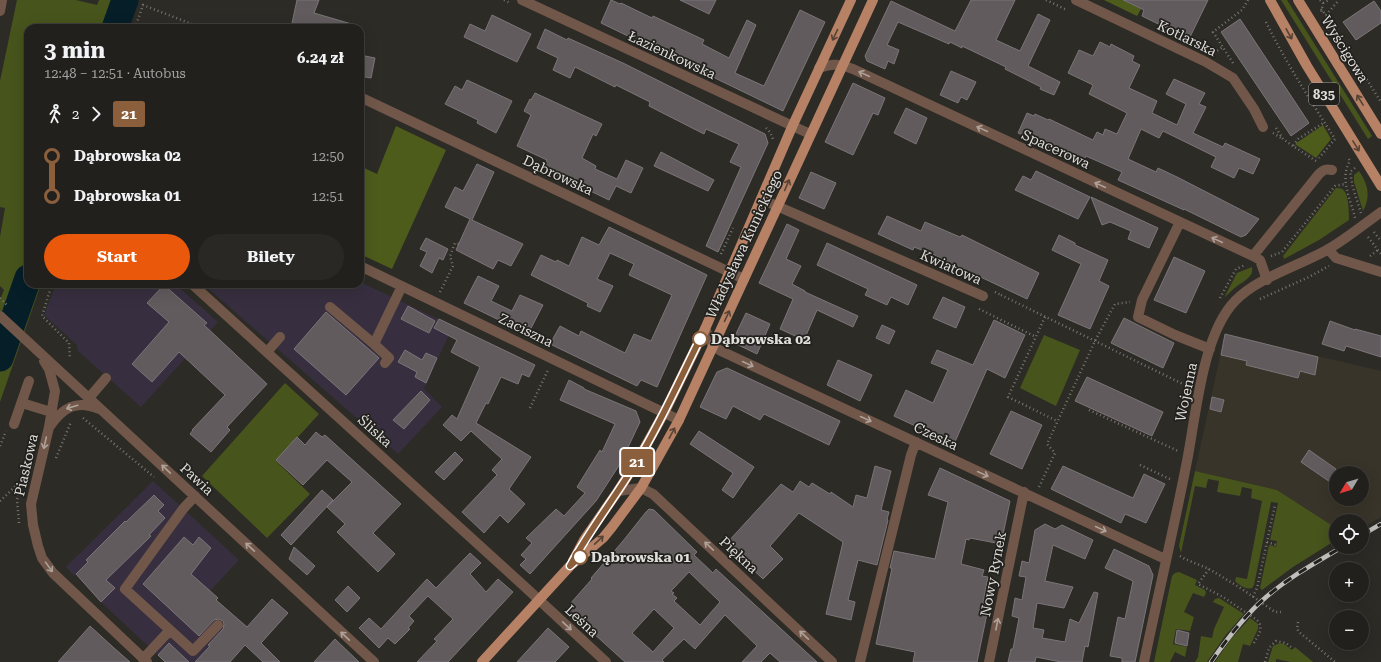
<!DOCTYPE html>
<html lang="pl">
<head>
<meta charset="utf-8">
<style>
	:root { --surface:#22201c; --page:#2a2825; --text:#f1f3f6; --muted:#a2a3a3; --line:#3f3e3b; --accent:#ea580c }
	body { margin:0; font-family:"Roboto Serif",serif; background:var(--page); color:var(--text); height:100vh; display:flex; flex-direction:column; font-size:15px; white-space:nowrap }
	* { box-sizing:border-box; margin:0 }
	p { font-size:13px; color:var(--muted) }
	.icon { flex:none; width:22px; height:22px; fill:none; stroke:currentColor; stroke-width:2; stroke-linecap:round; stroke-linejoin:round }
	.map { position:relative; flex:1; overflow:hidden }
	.details { position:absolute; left:24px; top:24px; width:340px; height:264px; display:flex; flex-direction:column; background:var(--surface); border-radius:12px; box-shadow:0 4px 16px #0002,0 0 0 1px var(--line) }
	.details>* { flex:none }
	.badge { padding:0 8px; border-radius:3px; font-size:14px; line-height:26px }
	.needle { width:26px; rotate:232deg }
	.controls { position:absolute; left:1329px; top:466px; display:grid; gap:8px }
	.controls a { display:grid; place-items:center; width:40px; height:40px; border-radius:50%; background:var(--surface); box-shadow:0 4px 16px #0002,0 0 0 1px var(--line); font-size:20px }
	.map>.badge { position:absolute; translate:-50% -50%; box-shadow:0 0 0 2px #fff }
	.legs { display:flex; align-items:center; gap:6px; height:44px; padding:0 20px; font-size:13px }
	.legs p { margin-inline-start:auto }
	.summary { display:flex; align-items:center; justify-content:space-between; height:68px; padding:0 20px }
	h1 { font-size:22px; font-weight:700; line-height:30px }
	.primary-button { display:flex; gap:8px; margin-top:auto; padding:8px 20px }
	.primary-button a { flex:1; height:46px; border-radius:24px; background:var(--accent); color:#fff; font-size:16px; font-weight:700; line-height:46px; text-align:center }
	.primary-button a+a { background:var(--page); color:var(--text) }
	ul { padding:0 20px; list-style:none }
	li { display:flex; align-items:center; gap:14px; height:40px; font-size:15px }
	li i { display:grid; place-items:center; width:6px; height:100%; margin:0 5px; background:currentColor }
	li i::after { content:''; width:10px; height:10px; margin:-5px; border:3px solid; border-radius:50%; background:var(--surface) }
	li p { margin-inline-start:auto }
	li:first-child i { background:linear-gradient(#0000 50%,currentColor 0) }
	li:last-child i { background:linear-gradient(currentColor 50%,#0000 0) }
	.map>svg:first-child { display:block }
</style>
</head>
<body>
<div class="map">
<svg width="1381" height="662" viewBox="0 0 1381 662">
	<rect width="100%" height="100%" fill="#2d2b26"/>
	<path fill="#372f3f" d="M360 282 453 326 424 389 442 407 398 454 203 284H360Z
		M56 284H175L218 322 141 407 78 351 77 345 44 315Z
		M153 481 239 560 210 591 218 598 207 610 238 638 216 662H165L101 602 76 574 74 576 66 567Z"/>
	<path fill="#383429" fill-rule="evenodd" d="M1225 334 1381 371V517L1362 529V521H1336V528L1277 490 1195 471ZM1336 473H1362V499H1336Z"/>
	<path fill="#47541c" d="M17 0H76L97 5 99 0H138L129 28H28V284H41L0 402V300L4 290 0 286V237L5 208 0 207V81Z
		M1281 0H1287L1372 136 1368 139Z
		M1359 171C1368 184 1371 196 1363 211L1354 182V175Z
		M1336 188C1337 188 1341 188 1342 189 1349 192 1349 213 1349 220L1319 240 1284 259 1283 256Z
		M1252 267C1254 277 1244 281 1237 286 1233 289 1229 293 1225 297V296L1237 273Z
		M1044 335 1080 350 1056 406 1020 388Z
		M285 383 319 414 276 461 310 494 267 538 202 476Z
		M1195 471 1277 490 1336 528V540L1293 567 1262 590 1260 588 1269 545 1276 547 1277 541 1270 540 1278 503 1271 502 1254 585 1252 588C1246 590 1239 585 1235 581L1236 577 1247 579 1262 501 1251 498 1252 489 1242 487 1240 496 1217 492 1219 481 1208 479 1206 488 1195 486 1181 553 1179 546Z
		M1179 572 1197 580 1195 585 1205 590 1206 593 1204 597 1193 593 1184 612 1194 617 1190 631 1176 629 1173 644 1187 647 1185 657 1175 652 1170 662H1154L1172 576 1175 573Z
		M1219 598 1244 614 1225 636 1207 662H1195L1198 657 1201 636 1212 638 1214 629 1224 607 1213 602 1215 599Z
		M1250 618 1258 624V629L1250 646 1243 644 1238 662H1215L1230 640Z
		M1280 643 1284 644 1292 650 1295 647 1313 662H1291L1276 659V662H1268L1273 646Z"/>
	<path fill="#4d5c1b" d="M1104 0H1122L1141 9 1137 16Z
		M1323 125 1331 139 1316 158 1295 144Z
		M396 126 446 150 392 269 360 254V166L377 174Z"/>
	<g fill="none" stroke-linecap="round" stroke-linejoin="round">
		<path stroke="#051e28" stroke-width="27" d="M115 28 125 0
			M0 358 28 278"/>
	</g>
	<path fill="#615b5e" stroke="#7b7579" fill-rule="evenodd" d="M297 0H319L314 13 355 25 354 28H291Z
		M611 0 620 4 621 3 652 18 653 16 704 40 702 44 729 58 747 20 756 25 735 73 764 86 800 10 825 22 783 111 601 23Z
		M680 0H716L709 14Z
		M971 0H1015L996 40 1020 51 1038 14 1050 20 1028 66 1060 82 1054 95 1040 89 1041 87 1005 69 1006 67 962 46V48L950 42 949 44 898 22 887 45 899 50 894 64 888 61 885 69 867 61 865 56 891 1 955 31Z
		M1123 0H1208L1189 39 1142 16 1144 10Z
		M1374 1 1381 11V23L1356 40 1343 22Z
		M492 15 531 34 517 62 464 37 470 24 485 31Z
		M1240 19 1309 123 1291 136 1221 32Z
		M545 29 567 40 568 38 625 64 765 134 768 143 718 252 706 246 741 167 730 162 739 144 706 129 704 134 649 106 650 102 616 85 615 87 575 67 570 78 553 70 558 58 537 48Z
		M1100 42 1110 47 1111 44 1134 56 1132 61 1140 65 1129 88 1157 101 1152 113 1177 125 1186 104 1166 94 1174 79 1205 93 1199 104 1206 107 1193 133 1223 147 1225 143 1260 159 1253 174 1239 168 1234 178 1211 167 1216 157 1163 131 1159 138 1141 129 1128 159 1156 172 1158 168 1177 177 1259 219 1246 235 1241 237 1184 209V210L1118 180 1122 172 1086 156 1082 163 1018 133 1027 113 1034 116 1035 114 1048 120 1049 119 1093 140 1097 132 1103 135 1105 129 1117 134 1127 113 1089 94 1093 85 1068 73 1079 50 1093 56Z
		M360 55 375 58 371 78 360 76Z
		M951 71 976 82 967 100 961 97 958 103 940 95Z
		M467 80 512 101 496 133 477 123 478 120 445 104 455 86 462 90Z
		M853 83 885 98 878 115 873 113 853 155 825 142Z
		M535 93 602 124 596 136 593 134 582 158 596 166 595 169 617 179 626 160 643 168 631 193 616 186 609 200 543 168 547 160 517 146 531 115 524 111 530 99 531 100Z
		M906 108 927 118 916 144 894 133Z
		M661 152 714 180 708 191 654 166Z
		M477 164 494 172 472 220 523 244 511 266 498 260 493 269 456 250 470 219 445 207 455 187 463 191Z
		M1036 171 1090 197 1078 219 1015 190 1023 176 1031 180Z
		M811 172 836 183 824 209 799 198Z
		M1091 197 1158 228 1149 248 1128 239 1131 231 1110 222 1102 225Z
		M887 216 921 231 925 222 960 237 962 235 1039 273 1027 299 932 254 914 247 913 250 878 234Z
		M787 224 799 230 786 259 801 266 792 284 805 291V292L858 316 853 327 817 310 804 340 780 329 793 299 759 283Z
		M609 227 707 275 657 387 641 380 637 386 550 344 560 326 579 336 581 331 625 353 634 334 651 341 672 295 629 275 634 264 610 253 597 279 613 286 600 312 587 306 588 303 531 275 541 255 556 262 557 260 569 266 582 237 599 245Z
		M1059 235 1075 243V245L1108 260 1099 281 1109 286 1090 329 1058 315 1081 264 1052 250Z
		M426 238 448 249 443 260 439 258 432 273 420 266 427 252 420 249Z
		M827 243 917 285 908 305 891 297 887 305 865 295 868 289 817 265Z
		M1174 257 1205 271 1186 313 1154 300Z
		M478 276 499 286 491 301 512 311 520 295 543 305 528 334 464 303Z
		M164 285 207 323 204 325 267 384 227 427 230 430 211 452 190 434 193 430H192L225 395 179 352 152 382 132 364 169 322 147 303Z
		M943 297 965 307 956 328 933 318Z
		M408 306 435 321 429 333 401 319Z
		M326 312 379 358 346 395 294 349Z
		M746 313 770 324 757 354 732 342Z
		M1124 318 1174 343 1163 368 1111 343Z
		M439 319 535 365 529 377 522 374 518 384 501 377 488 404 486 403 476 423 531 457 509 489 525 504 508 523 500 515 484 533 462 512 497 475 492 470 502 459 471 431 461 441 443 425 452 415 457 419 480 367 451 352 457 340 434 328Z
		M994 320 1025 335 1005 378 987 369 954 444 894 416 906 390 933 403 948 370 931 363 937 350 973 365Z
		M1330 321 1355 330V329L1381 336V357L1346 346 1344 351 1322 344Z
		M882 325 895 331 889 344 876 338Z
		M1225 334 1318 357 1315 375 1300 371 1298 378 1246 365 1247 361 1221 355Z
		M405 350 422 360 426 353 437 358 426 383 415 377 417 372 398 362Z
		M838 360 872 375 860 401 827 385Z
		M727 368 840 421 829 445 764 414 760 420 733 406 726 419 700 407 717 372Z
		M1087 377 1163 412 1152 436 1075 401Z
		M569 380 584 388V389L636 411 640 422 620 464 596 501 530 574 520 565 526 559 521 555 532 543 526 538 556 509 564 516 585 493 577 487 600 450 602 452 615 424 560 400Z
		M421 391 430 400 404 429 393 420Z
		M1212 397 1224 400 1221 412 1210 409Z
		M1011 411 1042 425 1022 469 990 454Z
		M699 431 754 467 733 498 722 490 733 473 690 444Z
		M316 432 322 437 325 435 401 504 373 533 395 554 378 572 337 532 345 524 327 507 352 482 327 460 303 485 276 460 297 437 305 445Z
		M1309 450 1336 469V486L1301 462Z
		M455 452 463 460 444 480 435 472Z
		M875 466 891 471 881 510 889 512 887 519 888 520 877 565 858 560 848 600 855 602 851 620 826 614 843 542 799 513 770 546 783 559 763 579 726 544 781 484 793 492 800 481 809 487 812 483 830 494 831 492 853 507 856 495 867 498Z
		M1063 466 1133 498 1144 474 1165 484 1146 523 1125 514 1121 523 1051 489Z
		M940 468 1010 501 1001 544 970 538 969 540 966 539 961 564 984 570 982 576 988 577 983 603 989 604 977 662H913L915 652 876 644 892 568H890L894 551 935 559 948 502 928 495Z
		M322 490 333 500 291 545 281 535Z
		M154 495 164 505 158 511 165 518 149 535 151 536 106 580 115 588 101 602 76 574 88 562 86 560 125 521 126 522Z
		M649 509 654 510 697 552 694 555 713 573 716 569 817 662H780L770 653 761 662H742L757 646 725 615 695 649 684 639 662 660 664 662H625L569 611 570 604 592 579 591 578 623 541 646 512ZM689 572 720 602 700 625 674 601 677 598 672 594 674 593 671 591ZM654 609 674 628 653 652 632 633Z
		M1045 524 1055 529 1062 525 1093 540 1085 559 1053 545 1045 581 1073 587 1064 608 1037 603 1033 628 1044 630 1042 638 1065 642 1070 619 1079 623 1094 592 1098 593 1088 647 1085 646 1082 662H1061L1036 657 1035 662H1008L1011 649H1013L1019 618 1012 616 1015 598 1022 600 1026 577 1019 576 1022 561 1029 563 1035 530Z
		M184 537 193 545 199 537 211 548 191 574 218 598 216 600 247 627 272 599 288 613 261 643 280 662H263L245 645 230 662H195L210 646 208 645 223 629 224 624 223 621 219 619 214 620 199 636 143 584Z
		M294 547 315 566 307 575 289 559Z
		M1114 549 1149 566 1153 575 1135 662H1122V658L1110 656 1118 617 1125 619 1133 581 1105 568Z
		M470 553 481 563 470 574 486 592 498 579 513 592 448 662H417L437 641 434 639 453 619 428 596 409 616 414 621 408 628 410 629 395 644 388 638 379 648 359 628 369 618 381 629 427 579 436 588Z
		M348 586 360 598 347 612 335 600Z
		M90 626 114 648 130 662H58Z
		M548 628 569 647 555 662H517Z
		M1177 630 1189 633 1187 646 1175 643Z
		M335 639 359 662H314Z
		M169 643 189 662H165L158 655Z"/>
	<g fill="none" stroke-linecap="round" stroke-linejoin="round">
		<path stroke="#787672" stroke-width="2.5" stroke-dasharray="1 3" stroke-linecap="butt" d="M504 0 510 3
			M1046 0 1067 10
			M1320 0 1323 3 1321 14
			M1323 3 1329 0
			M1321 9 1326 15 1381 102
			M1326 15 1339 0
			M1266 22C1286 63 1311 101 1335 139L1319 158
			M135 28 143 5 202 28
			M1214 53 1223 47
			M1233 63 1213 32 1242 10 1248 0
			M766 128 770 132 773 139
			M1276 128 1283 139 1293 146
			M1273 133 1283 139
			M1349 159 1350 161C1339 179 1351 200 1355 218
			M1316 161 1293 146 1298 139 1325 122
			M1355 168 1350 172 1353 188 1361 213
			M1374 232 1381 241
			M1368 237 1381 254
			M721 254 733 228
			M1271 256 1282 252 1335 186 1345 184
			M1370 256 1378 250
			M52 284 42 316 69 343 70 359
			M440 292 453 266 450 256 455 243 459 244
			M995 292 1001 295
			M1001 295 1189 387
			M0 298 7 305
			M1220 298 1236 269 1245 265
			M1260 299 1309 277 1329 266
			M979 309 1036 337
			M1045 317 1008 397 1057 421
			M530 408 548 370
			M1089 410 1178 451
			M83 418 154 477
			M0 446 6 431
			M56 458 71 422
			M1140 465 1172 480
			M1039 487 1055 453 1047 444 1095 341 1115 304 1130 302
			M0 501 21 481
			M19 523 17 500 25 468
			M1267 542 1276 545
			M1180 556 1185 559 1209 569 1198 584 1223 597 1257 620C1265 629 1257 636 1253 645
			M1209 569 1239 587 1275 612H1281
			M1253 597 1257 588 1275 505
			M1298 622 1297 629 1299 632 1335 662
			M1265 662 1269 648 1276 641 1286 643 1292 648"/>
		<path stroke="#715749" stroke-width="10" d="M522 0 810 134
			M1076 0 1206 62 1233 78 1254 109 1263 127
			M0 11 2 0
			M819 68C833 63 839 64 853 69L1253 256 1260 260 1267 280
			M360 97 744 279
			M761 199 983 296
			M1180 222 1142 300 1138 317 1175 335 1210 349
			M1328 249 1336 258 1381 272
			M1253 256 1319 174C1324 169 1326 169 1332 170
			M360 266 679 420
			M192 284 524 586 606 662
			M330 307 374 344 402 286
			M0 316 374 662
			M705 329 713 346 721 351 1165 559
			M374 344 389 358 385 363
			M267 352 280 337
			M44 361 49 369 55 391 49 427 31 504 33 525 38 546 42 558 53 573 147 662
			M89 398 106 378
			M22 403 51 412
			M14 424 29 381
			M50 426C63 408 76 399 99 409
			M618 491 641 488 653 494 832 662
			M170 630 193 651 218 625
			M143 659 170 630 125 589 183 509 195 496
			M860 662 911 455 916 442
			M989 662 1024 492
			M1144 662C1158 595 1174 528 1187 461 1196 416 1202 335 1235 301 1257 278 1298 266 1327 250 1346 239 1363 225 1381 212"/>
		<path stroke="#b68164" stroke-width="10" d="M1270 0 1307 66 1381 186
			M1298 0 1381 134
			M573 561 584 540 618 491 639 458 664 413 705 329 792 127 851 0
			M482 662 570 566 603 538 612 527 641 488 679 420 873 0"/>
		<g stroke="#bfbeba" stroke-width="4.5">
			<path id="rail" d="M1362 535 1381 524
				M1211 662C1227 639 1244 616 1265 598 1288 578 1315 563 1342 547"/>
		</g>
		<use href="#rail" stroke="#23211d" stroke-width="3" stroke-dasharray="9" stroke-linecap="butt"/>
	</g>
	<defs><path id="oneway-shaft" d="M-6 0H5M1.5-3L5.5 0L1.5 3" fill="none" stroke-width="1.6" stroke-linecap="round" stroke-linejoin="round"/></defs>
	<g stroke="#564336">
		<use href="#oneway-shaft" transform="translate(1289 34) rotate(61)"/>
		<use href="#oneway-shaft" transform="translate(835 35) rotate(115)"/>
		<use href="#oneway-shaft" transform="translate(1360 100) rotate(-122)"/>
		<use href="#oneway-shaft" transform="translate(1356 146) rotate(58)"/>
		<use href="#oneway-shaft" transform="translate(787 185) rotate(-67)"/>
		<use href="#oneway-shaft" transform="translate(727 316) rotate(-65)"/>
		<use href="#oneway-shaft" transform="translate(672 433) rotate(-62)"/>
		<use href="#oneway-shaft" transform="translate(599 540) rotate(-43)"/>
	</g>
	<g stroke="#aea199">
		<use href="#oneway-shaft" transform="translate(864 74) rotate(-155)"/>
		<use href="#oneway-shaft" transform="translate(982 129) rotate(-155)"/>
		<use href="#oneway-shaft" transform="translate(1100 185) rotate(-155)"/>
		<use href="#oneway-shaft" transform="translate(1217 240) rotate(-155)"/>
		<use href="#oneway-shaft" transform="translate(748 364) rotate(25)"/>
		<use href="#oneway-shaft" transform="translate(72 407) rotate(164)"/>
		<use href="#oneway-shaft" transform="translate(866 419) rotate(25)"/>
		<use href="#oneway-shaft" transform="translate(45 443) rotate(103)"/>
		<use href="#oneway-shaft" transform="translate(166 469) rotate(-137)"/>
		<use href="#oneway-shaft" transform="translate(983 474) rotate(25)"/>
		<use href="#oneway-shaft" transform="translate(1101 529) rotate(25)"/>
		<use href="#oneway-shaft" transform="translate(709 546) rotate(-137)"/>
		<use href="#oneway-shaft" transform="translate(250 547) rotate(-137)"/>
		<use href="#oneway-shaft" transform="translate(49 567) rotate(54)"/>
		<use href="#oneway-shaft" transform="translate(997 624) rotate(-79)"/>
		<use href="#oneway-shaft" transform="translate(567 626) rotate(43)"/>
		<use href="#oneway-shaft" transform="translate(804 635) rotate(-137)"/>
		<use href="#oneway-shaft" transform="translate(345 636) rotate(-137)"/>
	</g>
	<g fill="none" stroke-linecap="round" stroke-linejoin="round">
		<g stroke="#fff" stroke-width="9">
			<path id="line-1" d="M580 557 570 566C590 529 617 495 639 458 662 420 680 379 700 339"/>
		</g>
		<use href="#line-1" stroke="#8b5e3c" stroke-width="6"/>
	</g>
	<g fill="#fff" stroke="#8b5e3c" stroke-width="2">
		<circle cx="700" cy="339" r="7"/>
		<circle cx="580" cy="557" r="7"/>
	</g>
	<g text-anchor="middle" stroke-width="3.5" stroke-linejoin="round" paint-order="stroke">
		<rect fill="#23211d" stroke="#a7a5a1" stroke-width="1" x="1309" y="83" width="30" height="22" rx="3"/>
		<g font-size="13" font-weight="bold" fill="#dfdeda">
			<text x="1324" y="99">835</text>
		</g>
		<g font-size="14" fill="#dfdeda" stroke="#23211d">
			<text transform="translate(1187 38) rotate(26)" y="5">Kotlarska</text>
			<text transform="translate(1345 49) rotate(58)" y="5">Wyścigowa</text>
			<text transform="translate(672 55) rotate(25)" y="5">Łazienkowska</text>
			<text transform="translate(1056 149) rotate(25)" y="5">Spacerowa</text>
			<text transform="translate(558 175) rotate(25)" y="5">Dąbrowska</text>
			<text transform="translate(744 244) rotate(-65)" y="5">Władysława Kunickiego</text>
			<text transform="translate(951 267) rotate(24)" y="5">Kwiatowa</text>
			<text transform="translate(526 330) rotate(26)" y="5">Zaciszna</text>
			<text transform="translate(1186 392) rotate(-78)" y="5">Wojenna</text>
			<text transform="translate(375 431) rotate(42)" y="5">Śliska</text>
			<text transform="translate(936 436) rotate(25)" y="5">Czeska</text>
			<text transform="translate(26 465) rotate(-77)" y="5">Piaskowa</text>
			<text transform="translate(197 479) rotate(43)" y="5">Pawia</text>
			<text transform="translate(739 555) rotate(43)" y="5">Piękna</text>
			<text transform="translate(993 574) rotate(-79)" y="5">Nowy Rynek</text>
			<text transform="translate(582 621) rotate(43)" y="5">Leśna</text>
		</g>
		<g font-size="14" font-weight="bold" fill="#dfdeda" stroke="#23211d" text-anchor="start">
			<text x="711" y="344">Dąbrowska 02</text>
			<text x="591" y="562">Dąbrowska 01</text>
		</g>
	</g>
</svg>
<div class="controls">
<a><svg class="needle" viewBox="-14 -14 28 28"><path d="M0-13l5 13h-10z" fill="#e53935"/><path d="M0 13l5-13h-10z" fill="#a2a3a3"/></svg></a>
<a><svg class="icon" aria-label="locate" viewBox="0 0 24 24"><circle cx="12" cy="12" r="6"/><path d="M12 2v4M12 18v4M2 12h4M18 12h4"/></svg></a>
<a>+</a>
<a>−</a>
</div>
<b class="badge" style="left:637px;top:462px;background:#8b5e3c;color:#fff">21</b>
<section class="details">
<div class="summary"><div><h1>3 min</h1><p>12:48 – 12:51 · Autobus</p></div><b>6.24 zł</b></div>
<div class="legs"><svg class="icon" aria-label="walk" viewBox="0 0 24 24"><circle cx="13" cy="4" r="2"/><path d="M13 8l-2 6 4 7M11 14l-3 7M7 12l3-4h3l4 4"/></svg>2<svg class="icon" aria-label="forward" viewBox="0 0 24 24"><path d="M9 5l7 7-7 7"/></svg><b class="badge" style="background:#8b5e3c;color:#fff">21</b></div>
<ul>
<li><i style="color:#8b5e3c"></i><b>Dąbrowska 02</b><p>12:50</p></li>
<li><i style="color:#8b5e3c"></i><b>Dąbrowska 01</b><p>12:51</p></li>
</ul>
<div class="primary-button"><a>Start</a><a>Bilety</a></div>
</section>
</div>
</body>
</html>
